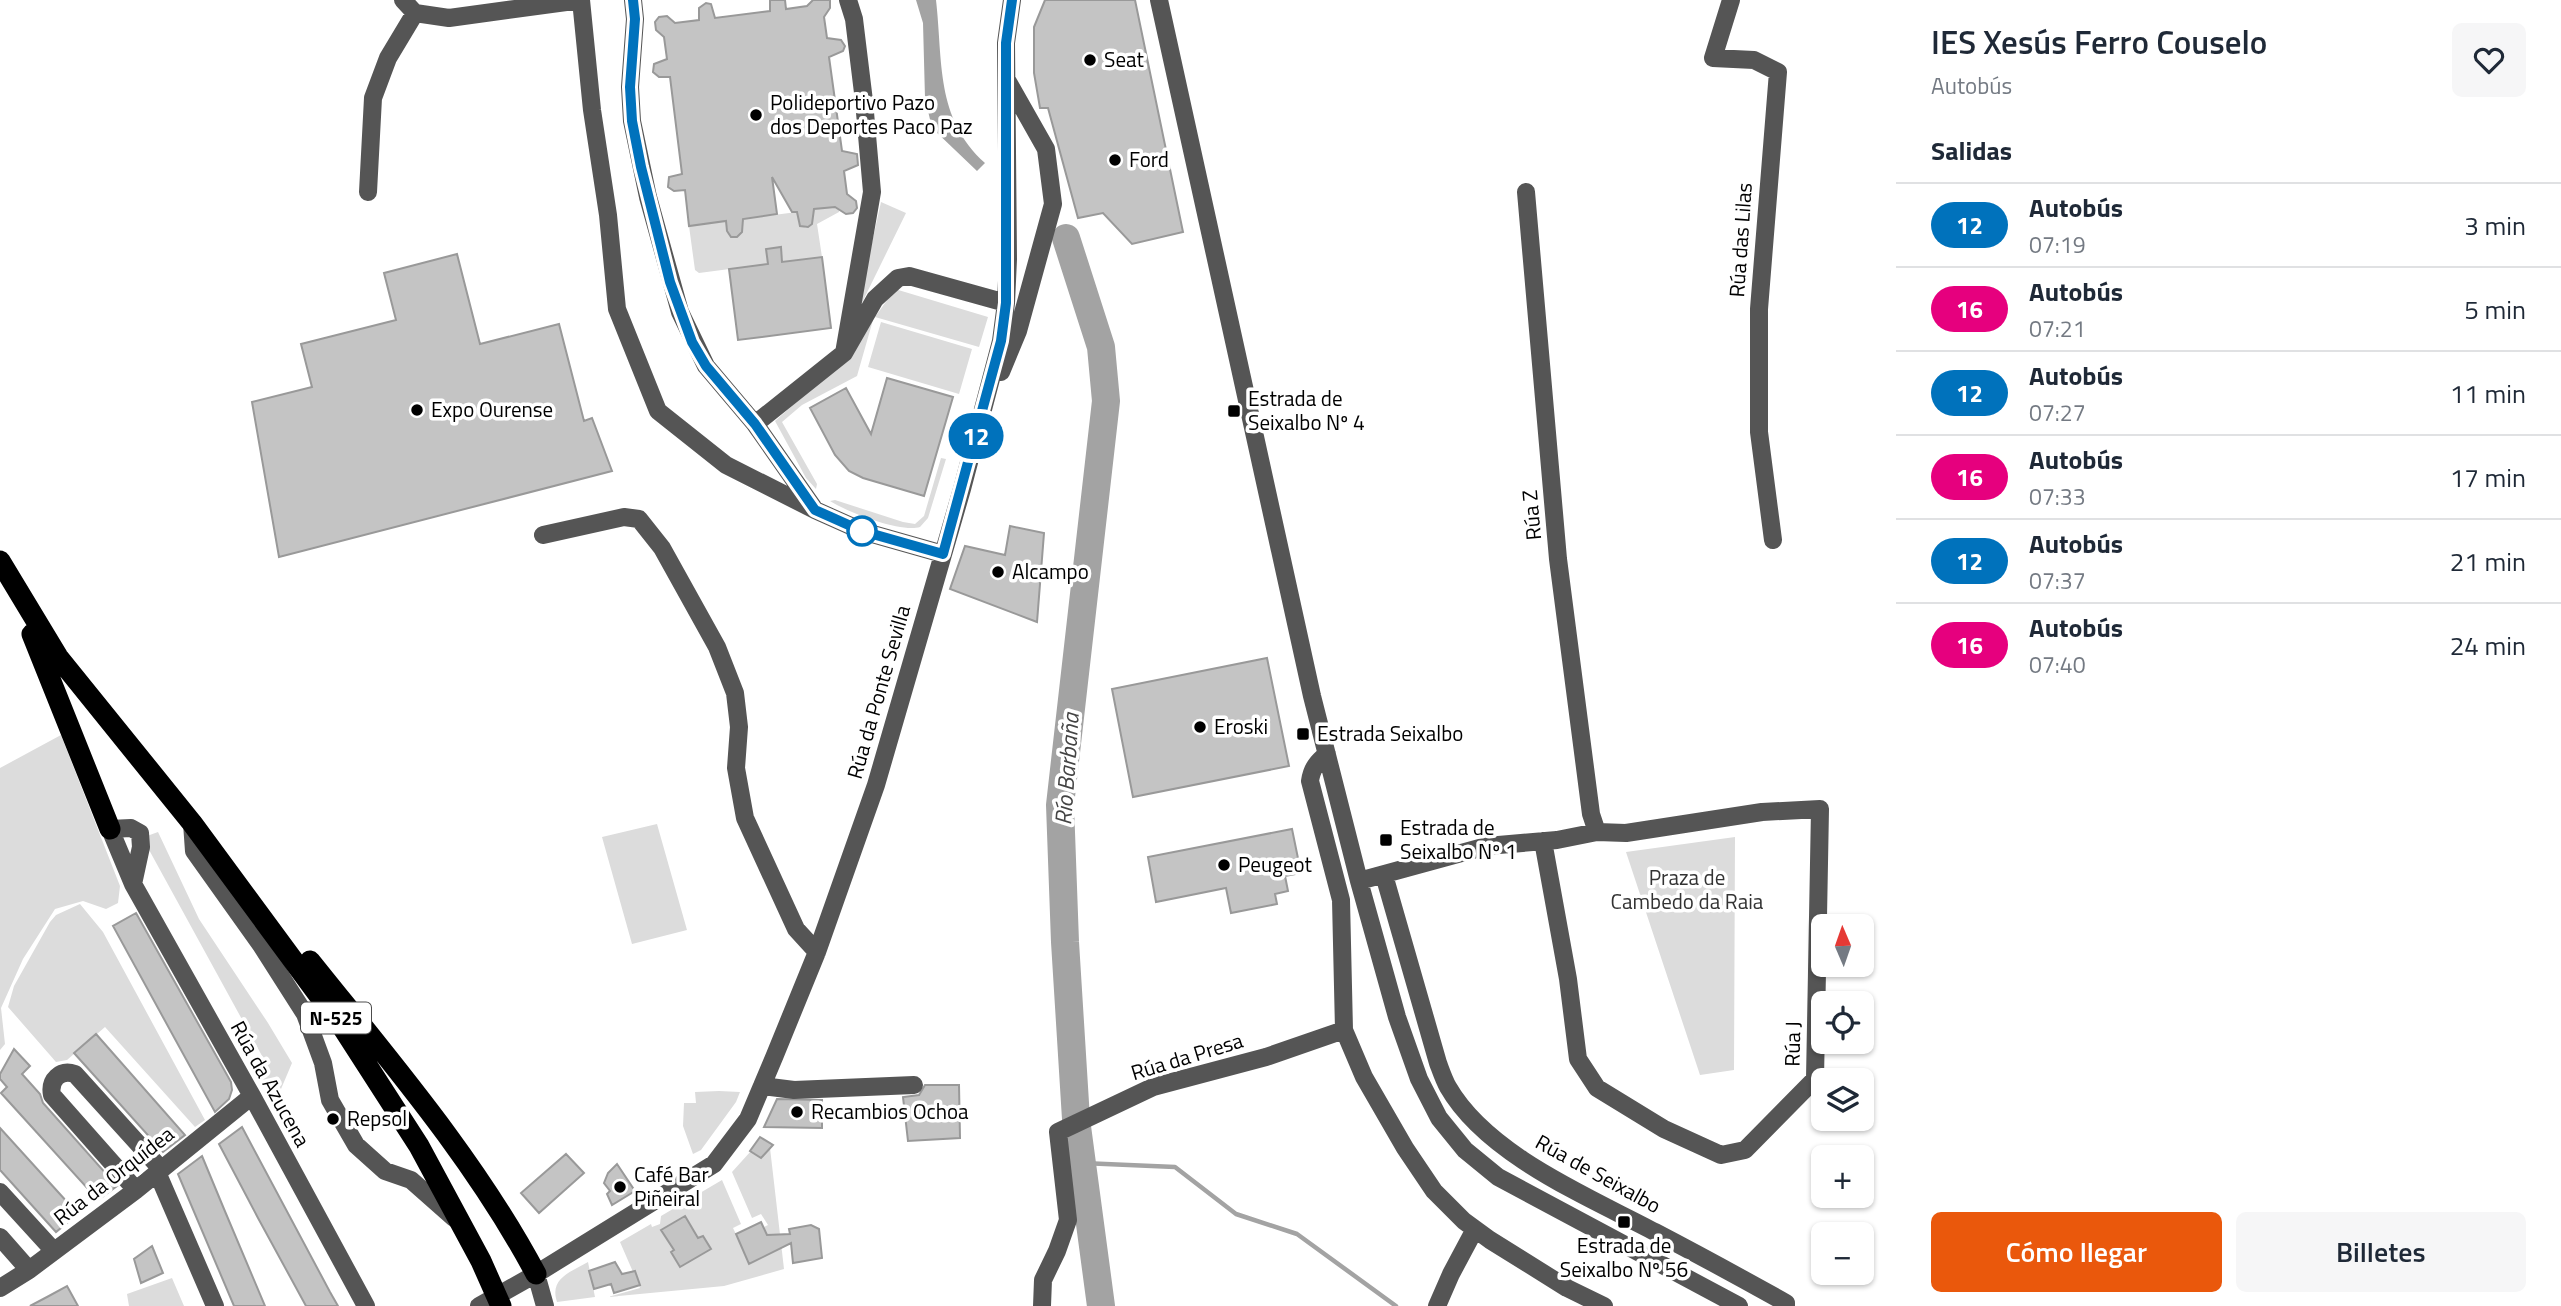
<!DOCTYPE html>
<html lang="es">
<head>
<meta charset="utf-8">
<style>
	:root { --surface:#fff; --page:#f6f6f7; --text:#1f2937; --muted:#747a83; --line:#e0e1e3; --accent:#ea580c }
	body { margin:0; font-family:"Titillium Web",sans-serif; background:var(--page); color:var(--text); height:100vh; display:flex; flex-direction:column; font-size:26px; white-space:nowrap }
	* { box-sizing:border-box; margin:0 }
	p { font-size:23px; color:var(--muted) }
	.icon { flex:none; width:38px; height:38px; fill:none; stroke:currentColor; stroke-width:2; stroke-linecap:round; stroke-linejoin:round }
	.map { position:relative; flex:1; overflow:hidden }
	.details { display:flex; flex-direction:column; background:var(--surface); width:665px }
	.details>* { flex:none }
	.badge { padding:0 14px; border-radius:23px; font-size:24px; line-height:46px }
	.needle { width:46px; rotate:358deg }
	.fabs { position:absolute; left:1811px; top:914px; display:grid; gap:14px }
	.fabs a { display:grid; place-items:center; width:63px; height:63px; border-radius:10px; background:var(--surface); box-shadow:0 2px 5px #0004; font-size:35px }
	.map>.badge { position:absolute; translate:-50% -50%; box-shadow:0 0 0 4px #fff }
	h2 { padding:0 35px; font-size:26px; line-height:63px }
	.round { display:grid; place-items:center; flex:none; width:74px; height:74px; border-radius:10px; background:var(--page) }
	.head { display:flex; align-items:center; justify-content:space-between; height:119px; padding:0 35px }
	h1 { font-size:33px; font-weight:600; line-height:52px }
	.primary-button { display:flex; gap:14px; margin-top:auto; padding:14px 35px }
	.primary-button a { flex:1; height:80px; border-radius:10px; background:var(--accent); color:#fff; font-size:28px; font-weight:600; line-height:80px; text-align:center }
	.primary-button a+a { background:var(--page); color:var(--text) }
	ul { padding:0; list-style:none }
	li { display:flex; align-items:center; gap:21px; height:84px; padding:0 35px; border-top:2px solid var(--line) }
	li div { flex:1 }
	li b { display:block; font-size:26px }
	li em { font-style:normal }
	li .badge { min-width:77px; font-weight:700; text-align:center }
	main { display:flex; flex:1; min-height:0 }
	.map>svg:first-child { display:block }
</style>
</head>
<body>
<main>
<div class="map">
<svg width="1896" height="1306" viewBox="0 0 1896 1306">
	<rect width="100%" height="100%" fill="#fff"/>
	<path fill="#dcdcdc" d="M881 202 906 213 856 315Z
		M840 206 839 212 817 224 822 257 699 273 695 270 689 226 726 221 729 234 735 237 742 232 741 219 797 212 799 224 806 228 812 224V210Z
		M895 289 988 317 979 347 875 317Z
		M873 320 857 376 802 405 782 422 817 484 816 489 806 478 775 421 847 357Z
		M881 322 972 349 959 394 868 367Z
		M941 458 946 459 928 518 920 527C901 533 847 512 830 501L835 500 903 522 915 524 924 516Z
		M61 735 120 886 118 903 106 909 83 901 55 909 23 959 1 1008 5 1044 0 1050V768Z
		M657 824 687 930 632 944 602 837Z
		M158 832 199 919 268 1023 292 1063 281 1089 277 1109 257 1072 267 1065 148 848 147 836Z
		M1735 837 1734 1070 1700 1075 1626 852Z
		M80 904 103 932 205 1120 195 1127 105 1027 67 1060 56 1062 8 1007 14 986 50 922 56 915Z
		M719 1091 740 1092 736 1102 701 1150 693 1154 683 1126 684 1103H696L695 1092Z
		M770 1148 784 1269 724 1286 608 1297 640 1288 620 1242 651 1224 652 1227 660 1224 661 1216 722 1180 741 1224 733 1228 750 1263 775 1251 764 1227 768 1225 761 1214 752 1218 732 1172 751 1151 761 1158Z
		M588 1262 595 1297 557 1302C549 1278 571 1272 588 1262Z
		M172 1278 184 1306H129L127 1294Z"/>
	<path fill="#a3a3a3" d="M916 0H936C943 61 935 118 985 163L977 171 932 128 925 98 923 23Z"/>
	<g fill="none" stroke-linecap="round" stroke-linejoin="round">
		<path stroke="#a3a3a3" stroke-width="4.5" d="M1082 1163 1175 1167 1236 1214 1297 1234 1396 1306"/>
		<path stroke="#a3a3a3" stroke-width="28" d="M1066 238 1101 347 1106 401 1060 805 1065 942 1076 1119 1101 1306"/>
	</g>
	<path fill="#c4c4c4" stroke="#999" stroke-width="2" d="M770 0H785L786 9 807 6 813 0H830V8L824 17 827 38 841 40 845 46 843 51 829 57 842 151 857 154 858 165 844 171 847 194 856 201 857 208 853 213 846 214 835 207 814 209 812 224 808 227 800 226 797 212H792L772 177 777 214 743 219 742 232 737 237H731L727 231 726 221 689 226 685 190 674 191 668 187 669 177 682 174 670 77H659L653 72 654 64 667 59 664 37 656 30 655 22 659 17 667 16 675 23 699 20V8L706 3 711 4 715 18 770 11Z
		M1045 0H1135L1183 232 1132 244 1103 213 1078 218 1048 108H1040L1034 73V27Z
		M781 247 782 262 822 257 831 328 738 340 729 269 768 264 766 249Z
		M457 254 480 344 559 324 584 421 592 418 612 471 279 557 252 402 312 387 301 344 396 320 384 273Z
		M887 378 953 397 924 496 863 478 849 471 835 455 810 408 846 388 871 434Z
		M1010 526 1044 533 1037 622 950 589 965 546 1005 555Z
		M1267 658 1289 766 1133 797 1112 689Z
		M1292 829 1301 873 1285 876 1288 891 1275 894 1277 904 1231 913 1226 888 1156 902 1148 857Z
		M136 913 231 1082 232 1090 229 1099 215 1112 113 926Z
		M96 1034 185 1135 163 1152 74 1053Z
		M14 1049 30 1066 22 1074 40 1094 43 1103 117 1186 98 1200 1 1093 7 1087 0 1079V1074Z
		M925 1085H959L960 1138 908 1141 903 1097 919 1095Z
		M777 1099 822 1100V1128L764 1127Z
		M242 1127 330 1292 338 1306H306L258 1218 219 1144Z
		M0 1128 78 1214 56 1232 0 1170Z
		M760 1137 773 1145 761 1158 750 1151Z
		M566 1154 584 1173 539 1213 521 1193Z
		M202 1156 224 1209 265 1306H234L178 1174Z
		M617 1164 635 1191 612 1205 607 1194 610 1191 604 1183 608 1173Z
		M685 1216 698 1238 703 1236 711 1249 680 1267 671 1252 674 1250 661 1230Z
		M761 1222 767 1235 790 1234 789 1229 811 1225 819 1229 822 1258 793 1263 791 1243 749 1264 736 1234Z
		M152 1246 163 1273 141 1283 134 1259Z
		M615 1262 622 1274 635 1271 640 1285 614 1293 611 1284 594 1289 589 1271Z
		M67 1286 78 1306H30L47 1297Z"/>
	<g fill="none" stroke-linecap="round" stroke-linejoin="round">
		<path stroke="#555" stroke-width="18" d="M403 0 415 13
			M633 0 635 19 630 87 632 121 648 197 680 312 706 366 755 424 813 507
			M1159 0 1312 696 1359 881 1397 1017 1419 1079 1439 1118 1465 1150 1498 1177 1739 1306
			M1731 0 1713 58 1754 60 1778 72 1759 309V432L1773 540
			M415 13 449 18 581 0 592 110 608 215 617 309 658 411 726 465 815 510 862 531 943 554
			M368 192 373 98 388 58 415 13
			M1526 192 1558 559 1591 814 1597 832
			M844 353 872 192 864 101 854 19 848 0
			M1001 372 1018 331 1053 204 1046 149 1008 82
			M755 424 844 353 875 299 898 278 909 276 1006 303
			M543 535 624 517 639 519 662 548 717 647 735 693 739 727 736 768 745 818 796 929 817 952
			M1327 754C1317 762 1312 768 1310 781L1341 900 1344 1030 1364 1077 1405 1148 1434 1191 1464 1221 1490 1240 1567 1288 1604 1306
			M192 823 194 851 261 945 305 1014 323 1063 330 1100 356 1145 385 1171 411 1180 454 1218
			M1384 875 1438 1063C1441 1071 1444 1080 1448 1087 1487 1155 1589 1197 1655 1232 1699 1255 1743 1279 1786 1303V1306
			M1359 881 1487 846 1557 840 1597 832 1626 833 1762 812 1820 809 1815 1079 1745 1150 1721 1155 1664 1129 1597 1088 1578 1059 1568 979 1543 841
			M133 884 141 847 140 833 131 828 110 829 133 884 252 1096 366 1306
			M762 1086 794 1090 914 1085
			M157 1172 215 1306
			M136 1190 52 1095C49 1080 60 1069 75 1074L161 1169
			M0 1192 53 1250
			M0 1237 29 1270
			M536 1274 545 1306
			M0 1288 29 1270 136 1190 252 1096
			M479 1306 536 1274 714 1164 748 1119 775 1055 817 952 876 785 962 489 1001 341 1006 303 1008 259 1006 43 1012 0
			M1042 1306 1043 1280 1057 1251 1068 1220 1058 1132 1153 1087 1266 1057 1344 1030
			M1437 1306 1451 1274 1475 1229"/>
		<path stroke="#000" stroke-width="21" d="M0 561 58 657 192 823 343 1028 419 1146 481 1261 501 1306
			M32 634 110 829
			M310 961C390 1061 476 1161 536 1274"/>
	</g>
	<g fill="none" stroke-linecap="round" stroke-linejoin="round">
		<g stroke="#fff" stroke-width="16">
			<path id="line" d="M633 0 635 19 630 87 632 121 641 167 670 282 692 342 706 366 755 424 815 510 862 531 943 554 1001 341 1006 303V43L1012 0"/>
		</g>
		<use href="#line" stroke="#0072bc" stroke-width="10"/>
	</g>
	<g fill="#000" stroke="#fff" stroke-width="2.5">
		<circle cx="1090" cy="60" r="7"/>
		<circle cx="756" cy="115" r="7"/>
		<circle cx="1115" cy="160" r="7"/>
		<circle cx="417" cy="410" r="7"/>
		<rect x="1227" y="404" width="14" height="14" rx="3.5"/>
		<circle cx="998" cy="572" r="7"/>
		<circle cx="1200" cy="727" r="7"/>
		<rect x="1296" y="727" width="14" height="14" rx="3.5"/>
		<rect x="1379" y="833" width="14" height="14" rx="3.5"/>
		<circle cx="1224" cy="865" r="7"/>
		<circle cx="797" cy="1112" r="7"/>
		<circle cx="333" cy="1119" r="7"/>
		<circle cx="620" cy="1187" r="7"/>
		<rect x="1617" y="1215" width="14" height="14" rx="3.5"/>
	</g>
	<circle fill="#fff" stroke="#0072bc" stroke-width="3.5" cx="862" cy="531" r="14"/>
	<g text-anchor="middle" stroke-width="7" stroke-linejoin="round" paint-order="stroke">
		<rect fill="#fff" stroke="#4c4c4c" stroke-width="2" x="301" y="1002.5" width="70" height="31" rx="5"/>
		<g font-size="19" font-weight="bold" fill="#000">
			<text x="336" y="1025">N-525</text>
		</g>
		<g font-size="21" fill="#000" stroke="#fff" text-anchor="start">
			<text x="1104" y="67">Seat</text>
			<text x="770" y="110">Polideportivo Pazo<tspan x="770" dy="24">dos Deportes Paco Paz</tspan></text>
			<text x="1129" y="167">Ford</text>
			<text x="1248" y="406">Estrada de<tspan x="1248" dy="24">Seixalbo Nº 4</tspan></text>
			<text x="431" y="417">Expo Ourense</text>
			<text x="1012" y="579">Alcampo</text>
			<text x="1214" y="734">Eroski</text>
			<text x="1317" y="741">Estrada Seixalbo</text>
			<text x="1400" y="835">Estrada de<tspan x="1400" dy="24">Seixalbo Nº 1</tspan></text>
			<text x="1238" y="872">Peugeot</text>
			<text x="811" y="1119">Recambios Ochoa</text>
			<text x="347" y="1126">Repsol</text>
			<text x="634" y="1182">Café Bar<tspan x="634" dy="24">Piñeiral</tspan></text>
			<text x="1624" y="1253" text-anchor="middle">Estrada de<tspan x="1624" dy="24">Seixalbo Nº 56</tspan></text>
		</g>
		<g font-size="21" fill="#000" stroke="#fff">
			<text transform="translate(1741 240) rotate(-86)" y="7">Rúa das Lilas</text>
			<text transform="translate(1532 515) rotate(-95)" y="7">Rúa Z</text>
			<text transform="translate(879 692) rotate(-74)" y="7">Rúa da Ponte Sevilla</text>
			<text transform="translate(1793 1044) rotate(-89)" y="7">Rúa J</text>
			<text transform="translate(1187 1057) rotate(-17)" y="7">Rúa da Presa</text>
			<text transform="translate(270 1084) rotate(61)" y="7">Rúa da Azucena</text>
			<text transform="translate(1598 1174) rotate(29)" y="7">Rúa de Seixalbo</text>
			<text transform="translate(114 1176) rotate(-38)" y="7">Rúa da Orquídea</text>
		</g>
		<g font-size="21" fill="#333" stroke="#fff">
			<text x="1687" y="885">Praza de<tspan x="1687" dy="24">Cambedo da Raia</tspan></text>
		</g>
		<g font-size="23" font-style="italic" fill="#444" stroke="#fff">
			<text transform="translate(1067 769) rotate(-86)" y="8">Río Barbaña</text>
		</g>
	</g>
</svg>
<div class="fabs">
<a><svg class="needle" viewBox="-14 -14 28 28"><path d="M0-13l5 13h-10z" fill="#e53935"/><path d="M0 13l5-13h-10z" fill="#747a83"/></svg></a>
<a><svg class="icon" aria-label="locate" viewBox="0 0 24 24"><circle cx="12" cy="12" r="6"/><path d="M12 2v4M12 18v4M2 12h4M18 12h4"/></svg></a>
<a><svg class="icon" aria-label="layers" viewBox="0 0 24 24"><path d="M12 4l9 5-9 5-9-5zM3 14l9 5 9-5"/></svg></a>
<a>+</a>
<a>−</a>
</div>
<b class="badge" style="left:976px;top:436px;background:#0072bc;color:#fff">12</b>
</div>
<section class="details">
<div class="head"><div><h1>IES Xesús Ferro Couselo</h1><p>Autobús</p></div><a class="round"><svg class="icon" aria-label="heart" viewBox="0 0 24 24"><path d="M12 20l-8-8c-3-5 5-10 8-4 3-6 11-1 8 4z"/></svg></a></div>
<h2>Salidas</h2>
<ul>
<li><span class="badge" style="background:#0072bc;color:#fff">12</span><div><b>Autobús</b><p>07:19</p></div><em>3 min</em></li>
<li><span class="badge" style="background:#e6007e;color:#fff">16</span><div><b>Autobús</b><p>07:21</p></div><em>5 min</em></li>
<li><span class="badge" style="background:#0072bc;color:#fff">12</span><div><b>Autobús</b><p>07:27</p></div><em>11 min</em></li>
<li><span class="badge" style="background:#e6007e;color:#fff">16</span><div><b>Autobús</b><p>07:33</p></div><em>17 min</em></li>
<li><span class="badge" style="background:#0072bc;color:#fff">12</span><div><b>Autobús</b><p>07:37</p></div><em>21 min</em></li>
<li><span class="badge" style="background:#e6007e;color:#fff">16</span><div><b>Autobús</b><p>07:40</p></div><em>24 min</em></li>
</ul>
<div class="primary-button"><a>Cómo llegar</a><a>Billetes</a></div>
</section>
</main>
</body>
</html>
